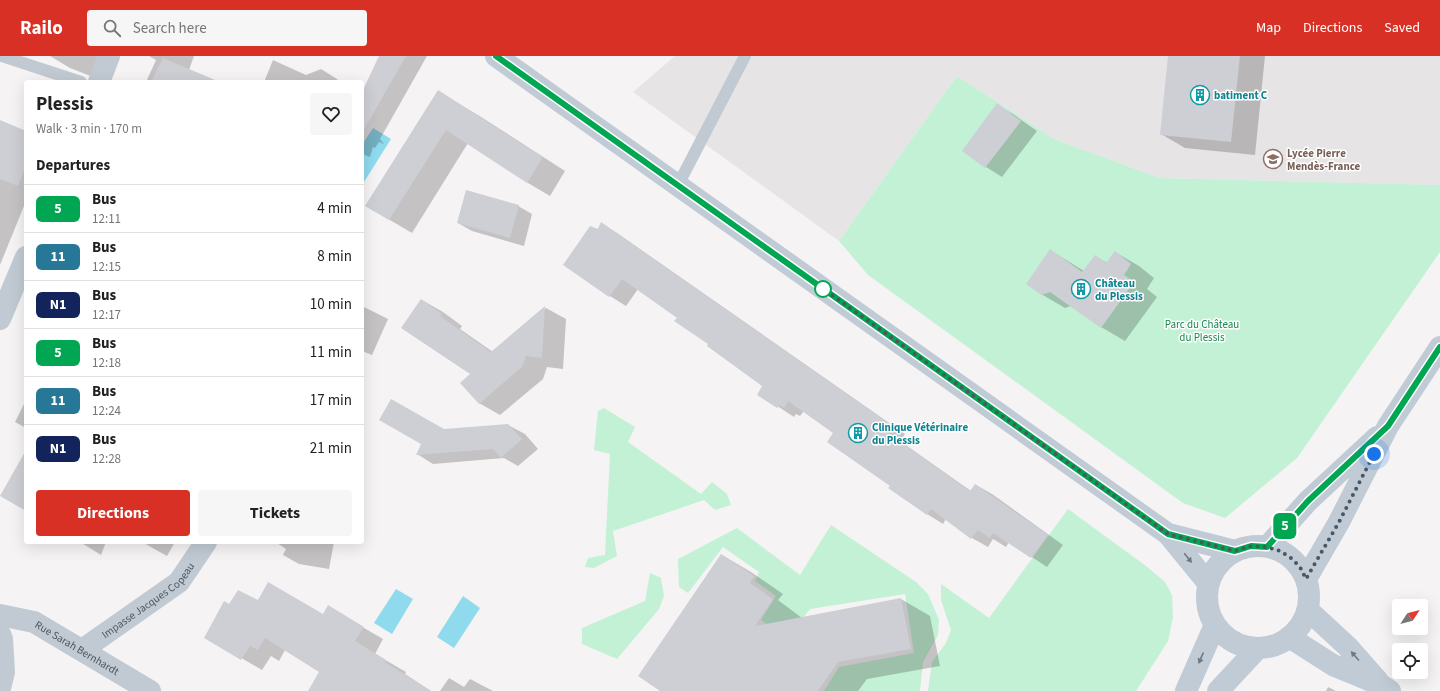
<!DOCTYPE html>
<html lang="en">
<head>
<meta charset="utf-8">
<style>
	:root { --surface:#fff; --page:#f6f6f6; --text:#222; --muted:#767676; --line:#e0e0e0; --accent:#d93025 }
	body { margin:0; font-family:"Source Sans 3",sans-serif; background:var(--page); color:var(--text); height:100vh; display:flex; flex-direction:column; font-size:15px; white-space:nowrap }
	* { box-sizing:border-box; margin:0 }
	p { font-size:13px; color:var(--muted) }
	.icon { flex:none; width:22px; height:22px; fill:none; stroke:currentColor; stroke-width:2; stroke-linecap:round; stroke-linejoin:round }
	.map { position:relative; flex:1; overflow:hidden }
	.panel { position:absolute; left:24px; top:24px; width:340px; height:464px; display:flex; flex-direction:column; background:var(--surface); border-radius:4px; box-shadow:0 4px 16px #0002 }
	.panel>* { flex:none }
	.badge { padding:0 8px; border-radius:6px; font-size:14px; line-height:26px }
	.needle { width:26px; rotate:54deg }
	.controls { position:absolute; left:1392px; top:543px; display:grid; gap:8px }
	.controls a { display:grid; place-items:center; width:36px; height:36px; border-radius:4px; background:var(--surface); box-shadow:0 4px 16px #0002; font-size:20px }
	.you { position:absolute; width:20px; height:20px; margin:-10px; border:3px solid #fff; border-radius:50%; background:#1a73e8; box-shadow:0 0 0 6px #1a73e833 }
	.map>.badge { position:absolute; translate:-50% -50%; box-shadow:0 0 0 2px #fff }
	h2 { padding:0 12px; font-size:15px; line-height:36px }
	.round { display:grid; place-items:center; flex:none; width:42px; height:42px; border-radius:4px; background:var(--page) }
	.overview { display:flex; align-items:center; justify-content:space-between; height:68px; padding:0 12px }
	h1 { font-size:19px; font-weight:700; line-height:30px }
	.cta { display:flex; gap:8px; margin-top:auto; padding:8px 12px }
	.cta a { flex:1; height:46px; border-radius:4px; background:var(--accent); color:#fff; font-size:16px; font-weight:700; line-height:46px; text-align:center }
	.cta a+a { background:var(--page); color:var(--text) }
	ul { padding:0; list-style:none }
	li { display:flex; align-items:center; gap:12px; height:48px; padding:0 12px; border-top:1px solid var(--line) }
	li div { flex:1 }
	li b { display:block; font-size:15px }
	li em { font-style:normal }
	li .badge { min-width:44px; font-weight:700; text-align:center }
	header { display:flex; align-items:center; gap:24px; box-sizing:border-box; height:56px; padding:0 20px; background:var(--accent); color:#fff }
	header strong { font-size:19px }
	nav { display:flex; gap:22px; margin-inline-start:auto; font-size:14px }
	.search { width:280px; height:36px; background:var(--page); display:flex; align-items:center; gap:10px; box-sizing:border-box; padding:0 14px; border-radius:4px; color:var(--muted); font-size:15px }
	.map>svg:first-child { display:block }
</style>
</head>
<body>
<header>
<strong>Railo</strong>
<div class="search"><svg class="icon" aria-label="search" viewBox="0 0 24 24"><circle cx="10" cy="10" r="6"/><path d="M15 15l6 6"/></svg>Search here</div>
<nav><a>Map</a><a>Directions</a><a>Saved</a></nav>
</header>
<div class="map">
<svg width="1440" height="635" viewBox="0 0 1440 635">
	<rect width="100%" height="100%" fill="#f5f3f3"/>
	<path fill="#e6e4e5" d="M675 0H1440V129L1160 122 1054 83 957 20 839 185 633 36Z"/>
	<path fill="#c3f1d5" d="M957 20 1054 83 1160 122 1440 129V196L1297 402 1225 462 1183 447 868 219 839 185Z
		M604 352 635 371 628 386 701 438 712 426 727 438 731 449 715 454 704 444 613 475 617 500 594 512 585 511 588 502 605 499 610 398 594 394 598 355Z
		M1068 453 1146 510 1165 526 1172 539 1173 561 1168 585 1136 635H928L932 606 946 587 951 574 941 544V528L989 562Z
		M831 469 916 526 928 538 939 564 938 579 923 606 920 635H824L839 611 914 597 905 538 810 553 787 582 761 564 776 540 755 525 759 516 723 491 688 537 679 531 678 503 737 472 800 519Z
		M650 517 661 522 664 540 659 553 617 603 582 588V572L645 545Z"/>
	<path fill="#90daee" d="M373 72 391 83 364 126 362 124V89Z
		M396 533 413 543 392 578 374 567Z
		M463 540 480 552 454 592 437 581Z"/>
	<path fill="#0003" d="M50 0H105L96 22 70 12Z
		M149 0H194L189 14 218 26H146L156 4Z
		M380 0H427L380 83 384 88 379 86 375 92 373 91 370 101 362 98V34L364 35Z
		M1169 0H1265L1255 99 1185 92 1161 78Z
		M273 4 306 19 321 13 337 23 339 26H264Z
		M438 36 478 59 565 115 550 140 528 127 468 87 412 177 366 150Z
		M997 49 1013 58 1037 75 1002 121 986 111 963 94Z
		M0 76H26V145L0 209Z
		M518 150 532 158 524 190 472 175 458 167Z
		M601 167 617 177 905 378 900 385 971 435 976 429 992 438 1063 489 1047 511 1009 486 1006 491 993 483 988 491 972 482 946 463 943 468 927 458 891 430 834 376 804 355 800 360 796 358 794 361 759 338 764 330 678 262 638 233 626 250 610 240 564 209 598 174Z
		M1050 194 1084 215 1095 200 1107 207 1115 196 1139 210 1154 222 1147 233 1157 241 1125 285 1101 271 1071 250 1065 252 1041 238Z
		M422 244 443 256 462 270 460 273 493 296 546 252 566 263 563 313 547 311 543 323 500 359 479 347 471 318Z
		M362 250 388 263 372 299 362 295Z
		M26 344V372L15 366Z
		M508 369 525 378 538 393 518 410 504 402 433 408 417 398 423 388 444 374Z
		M80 486H106L101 499Z
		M142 486H175L167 500Z
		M277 486H334L329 513 299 508 283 499 286 493 277 487Z
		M722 499 751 516 783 538 778 544 802 562 901 543 930 560 940 610 867 623 858 635H662Z
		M258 546 323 559 328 551 383 583 375 598 406 616 405 618 431 635H309L320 615 285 594 279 605 271 600 262 614 205 581 230 550Z
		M449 622 464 631 470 623 493 635H440Z
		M1328 631 1336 635H1326Z"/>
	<path fill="#cdcfd5" d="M379 0H406L362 77V36Z
		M1168 0H1240L1231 86 1160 79Z
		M163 2 220 26H151Z
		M438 34 543 101 527 127 446 74 389 164 365 150Z
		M997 47 1021 65 985 112 962 95Z
		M0 64 26 75V110L18 130 0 123Z
		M466 134 519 149 510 182 457 167Z
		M601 166 890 368 885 375 970 435 975 428 1048 479 1031 502 993 477 990 482 978 474 971 483 931 453 927 459 888 432 890 430 827 386 833 377 788 345 784 352 780 349 777 352 757 339 762 330 707 290 708 288 674 265 677 262 622 223 609 241 563 209 590 170 598 173Z
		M1050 193 1082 216 1095 199 1106 207 1115 195 1131 208 1124 219 1134 226 1101 272 1050 236 1041 239 1026 228Z
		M421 243 442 258 440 260 491 296 545 250 542 302 526 300 522 311 479 348 460 327 470 318 401 272Z
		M391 343 444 373 508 368 522 383 501 402 493 393 416 399 421 388 379 364Z
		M26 394V455L0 440Z
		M721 498 754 520 750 527 773 543 755 570 901 542 911 593 838 606 818 635H660L638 620Z
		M268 526 323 558 328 549 364 571 355 585 386 604 385 606 431 635H308L319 616 265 582 258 594 250 590 241 604 204 582 224 545 229 548 238 534 258 544Z"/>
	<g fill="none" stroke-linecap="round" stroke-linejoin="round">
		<path stroke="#c1cad2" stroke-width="12" d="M2 0 81 26
			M678 129 745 0"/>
		<g stroke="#c1cad2" stroke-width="22">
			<path d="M99 26 109 0"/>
			<path d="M0 263 26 201"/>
			<path id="s1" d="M0 559 34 566 150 635"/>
			<path d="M0 578 2 583 4 616 0 632"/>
			<path id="s2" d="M82 594 179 526 206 486"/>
		</g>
		<path stroke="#c1cbd6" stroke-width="22" d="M496 0 1168 478 1208 527
			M1168 478 1235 495
			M1207 541a51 51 0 1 1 102 0a51 51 0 1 1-102 0Z
			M1267 491 1308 445 1377 381
			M1306 523 1339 466 1388 370 1440 291
			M1308 554 1348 591 1378 625
			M1289 581 1333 609 1381 629 1390 635
			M1186 635 1215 569
			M1218 635 1258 592"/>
	</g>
	<defs><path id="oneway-solid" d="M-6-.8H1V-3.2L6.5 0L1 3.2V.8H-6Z"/></defs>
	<g fill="#6e7984">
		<use href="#oneway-solid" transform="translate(1188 502) rotate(51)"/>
		<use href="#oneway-solid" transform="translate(1355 600) rotate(-131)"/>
		<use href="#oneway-solid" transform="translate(1201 602) rotate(113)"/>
	</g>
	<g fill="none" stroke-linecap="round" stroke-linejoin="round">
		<g stroke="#fff" stroke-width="9">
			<path id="line" d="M496 0 1168 478 1235 495 1251 490 1267 491 1308 445 1388 370 1440 291"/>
		</g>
		<use href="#line" stroke="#00a651" stroke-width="6"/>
		<path stroke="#4a5661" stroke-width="4" stroke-dasharray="0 7.2" d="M823 233 822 232 1168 478 1235 495 1251 490 1267 491 1280 495 1291 502 1300 511 1306 523 1339 466 1374 398"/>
	</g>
	<defs>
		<g id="building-ring" transform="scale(1)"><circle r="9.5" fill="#fff" stroke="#0f9aa8" stroke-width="1.5"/><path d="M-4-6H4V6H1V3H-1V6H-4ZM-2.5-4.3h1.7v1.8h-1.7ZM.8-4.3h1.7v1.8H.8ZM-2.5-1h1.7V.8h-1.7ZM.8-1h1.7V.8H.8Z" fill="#0f9aa8"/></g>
		<g id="school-ring" transform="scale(1)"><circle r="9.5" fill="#fff" stroke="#8d6e63" stroke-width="1.5"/><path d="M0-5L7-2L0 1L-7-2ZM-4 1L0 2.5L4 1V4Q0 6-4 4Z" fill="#8d6e63"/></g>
	</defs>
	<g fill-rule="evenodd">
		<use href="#building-ring" x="1200" y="39"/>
		<use href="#school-ring" x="1273" y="103"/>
		<use href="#building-ring" x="1081" y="233"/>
		<use href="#building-ring" x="858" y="377"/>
	</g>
	<circle fill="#fff" stroke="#00a651" stroke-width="2" cx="823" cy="233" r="8"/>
	<g text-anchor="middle" stroke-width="3" stroke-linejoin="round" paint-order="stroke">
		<g font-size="11" font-weight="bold" fill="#0d838f" stroke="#fff" text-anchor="start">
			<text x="1214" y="43">batiment C</text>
			<text x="1095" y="231">Château<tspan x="1095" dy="13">du Plessis</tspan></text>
			<text x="872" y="375">Clinique Vétérinaire<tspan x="872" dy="13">du Plessis</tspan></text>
		</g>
		<g font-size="11" font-weight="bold" fill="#785e54" stroke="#fff" text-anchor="start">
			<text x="1287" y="101">Lycée Pierre<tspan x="1287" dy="13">Mendès-France</tspan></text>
		</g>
		<g font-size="11" fill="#17864f" stroke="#fff">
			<text x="1202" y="272">Parc du Château<tspan x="1202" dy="13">du Plessis</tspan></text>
		</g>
		<g font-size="11" fill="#4a5661" stroke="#fff">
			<text dy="4" stroke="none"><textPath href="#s2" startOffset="83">Impasse Jacques Copeau</textPath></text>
			<text dy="4" stroke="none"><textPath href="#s1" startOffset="85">Rue Sarah Bernhardt</textPath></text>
		</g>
	</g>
</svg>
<div class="controls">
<a><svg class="needle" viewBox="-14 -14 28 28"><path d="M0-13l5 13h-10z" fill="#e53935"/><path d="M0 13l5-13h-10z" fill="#767676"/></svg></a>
<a><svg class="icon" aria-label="locate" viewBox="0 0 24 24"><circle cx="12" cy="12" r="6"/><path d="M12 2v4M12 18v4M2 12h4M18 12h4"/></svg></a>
</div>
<div class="you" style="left:1374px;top:398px"></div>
<b class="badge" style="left:1285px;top:470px;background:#00a651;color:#fff">5</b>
<section class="panel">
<div class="overview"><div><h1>Plessis</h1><p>Walk · 3 min · 170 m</p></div><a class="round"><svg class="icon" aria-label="heart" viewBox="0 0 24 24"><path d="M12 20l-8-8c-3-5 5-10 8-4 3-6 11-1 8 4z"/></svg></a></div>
<h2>Departures</h2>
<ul>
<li><span class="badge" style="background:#00a651;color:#fff">5</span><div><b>Bus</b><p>12:11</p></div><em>4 min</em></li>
<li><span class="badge" style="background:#277796;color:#fff">11</span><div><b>Bus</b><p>12:15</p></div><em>8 min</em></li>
<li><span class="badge" style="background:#13235b;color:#fff">N1</span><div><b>Bus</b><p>12:17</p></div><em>10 min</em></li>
<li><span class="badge" style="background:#00a651;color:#fff">5</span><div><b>Bus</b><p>12:18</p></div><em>11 min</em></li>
<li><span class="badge" style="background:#277796;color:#fff">11</span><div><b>Bus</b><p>12:24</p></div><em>17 min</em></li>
<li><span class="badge" style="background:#13235b;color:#fff">N1</span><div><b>Bus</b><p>12:28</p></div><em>21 min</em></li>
</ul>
<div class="cta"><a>Directions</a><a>Tickets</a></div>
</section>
</div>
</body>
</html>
